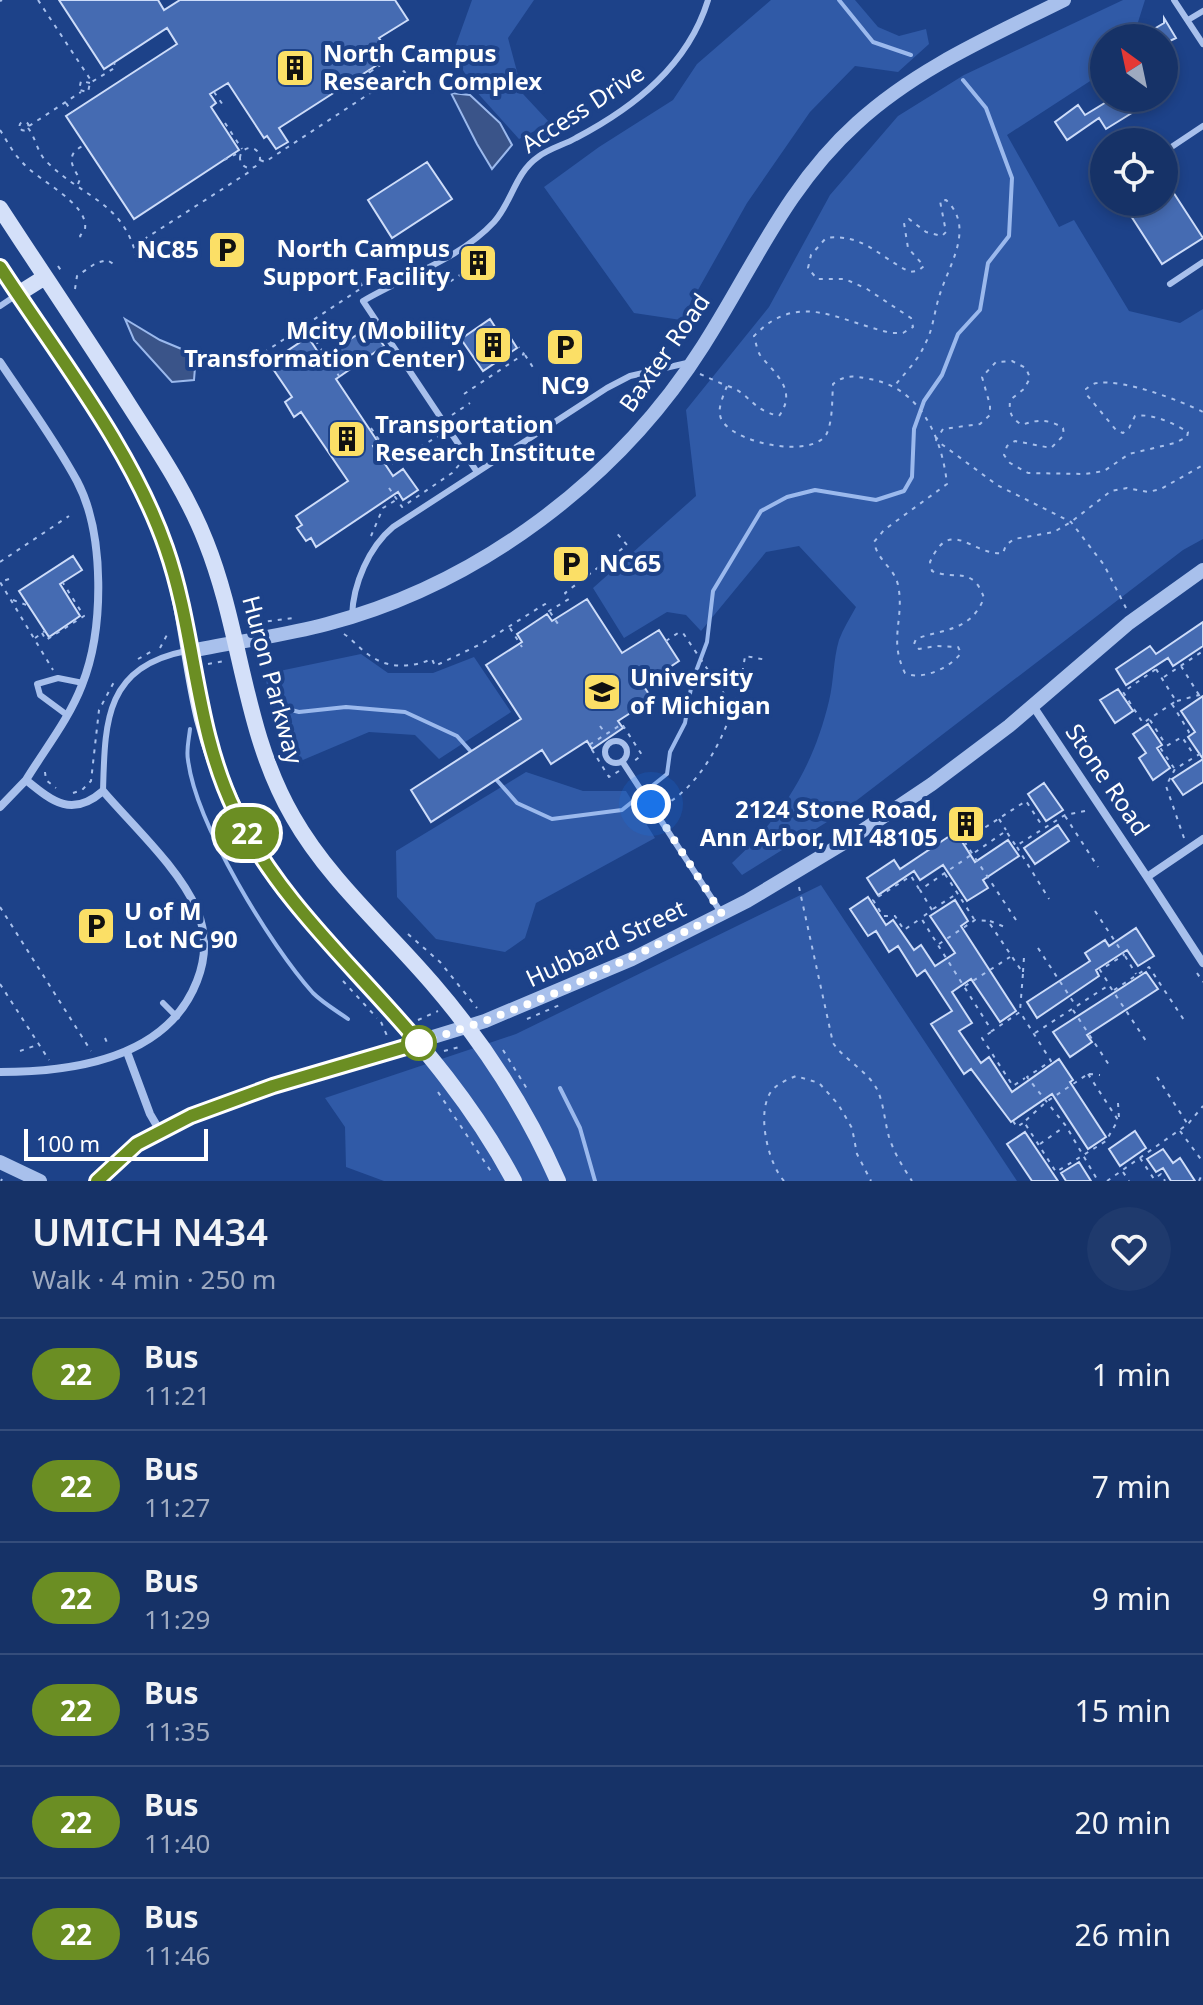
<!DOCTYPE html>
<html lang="en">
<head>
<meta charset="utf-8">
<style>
	:root { --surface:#163267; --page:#1f3a6d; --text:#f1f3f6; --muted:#9eaac0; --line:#354d7b }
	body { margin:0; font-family:"Noto Sans",sans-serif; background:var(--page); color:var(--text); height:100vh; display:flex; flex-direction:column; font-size:30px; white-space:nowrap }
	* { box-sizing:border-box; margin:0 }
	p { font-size:26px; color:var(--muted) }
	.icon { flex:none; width:44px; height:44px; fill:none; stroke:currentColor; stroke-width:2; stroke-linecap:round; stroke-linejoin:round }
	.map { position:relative; height:1181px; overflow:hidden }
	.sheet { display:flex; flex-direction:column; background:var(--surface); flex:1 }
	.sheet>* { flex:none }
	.badge { padding:0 16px; border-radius:26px; font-size:28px; line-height:52px }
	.needle { width:52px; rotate:327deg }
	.controls { position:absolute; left:1090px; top:24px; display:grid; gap:16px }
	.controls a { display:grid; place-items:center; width:88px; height:88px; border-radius:50%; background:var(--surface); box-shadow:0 4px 12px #0003,0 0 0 2px var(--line); font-size:40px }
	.scale { position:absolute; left:24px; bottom:20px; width:184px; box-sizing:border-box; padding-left:8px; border:4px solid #fff; border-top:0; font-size:22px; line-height:28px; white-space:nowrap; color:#fff; -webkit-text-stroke:6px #1d4289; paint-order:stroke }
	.you { position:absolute; width:40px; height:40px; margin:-20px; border:6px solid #fff; border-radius:50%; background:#1a73e8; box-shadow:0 0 0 12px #1a73e833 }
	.map>.badge { position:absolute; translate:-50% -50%; box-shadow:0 0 0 4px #fff }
	.round { display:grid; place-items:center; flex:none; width:84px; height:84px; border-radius:42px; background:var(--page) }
	.summary { display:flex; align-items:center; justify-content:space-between; height:136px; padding:0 32px }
	h1 { font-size:38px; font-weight:600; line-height:60px }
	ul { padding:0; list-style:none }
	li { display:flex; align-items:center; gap:24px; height:112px; padding:0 32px; border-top:2px solid var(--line) }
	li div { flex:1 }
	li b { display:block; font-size:30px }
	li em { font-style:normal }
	li .badge { min-width:88px; font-weight:700; text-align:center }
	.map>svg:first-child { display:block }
</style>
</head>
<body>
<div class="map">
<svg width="1203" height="1181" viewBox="0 0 1203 1181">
	<rect width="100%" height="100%" fill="#1d4289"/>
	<path fill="#305aa7" d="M472 0H534L508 38 523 94 550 123 519 139 474 89 453 53Z
		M771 0H855L878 27 899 36 926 29 929 44 898 72 855 66 810 112 747 203 681 320 634 313 544 187 599 147 673 100 697 64Z
		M1123 0H1145L1133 38H1104V72L1007 135 1059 227 1074 220 1129 311 1180 323 1203 309V539L1183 550 835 817 742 875 732 863C782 817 813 768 829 701 834 681 833 660 839 640 843 629 850 618 856 607L799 546 766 552 701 631 686 615 667 612 624 638 593 588 696 496 686 410 769 307 830 195 898 116 964 75Z
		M361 654 388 673H433L474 657 511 712 439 759 415 735 369 732 291 765 273 720 265 674Z
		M526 772 583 791H626L655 838 536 903 525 938 505 952 436 939 397 897 396 851Z
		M821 885 1017 1181H384L346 1167 345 1127 325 1098 516 1034Z"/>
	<path fill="#3a5489" stroke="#9bb9ed" stroke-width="2" d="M451 93 470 95 500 123 512 145 492 169 477 144Z
		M125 319 160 340 196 355 194 380 172 382 134 340Z"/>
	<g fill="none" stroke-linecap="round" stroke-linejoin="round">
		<path stroke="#9bb9ed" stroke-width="4" d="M839 0 873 42 911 55
			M280 707 299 712 346 707 405 712 457 736 474 755
			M190 729C189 739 186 750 188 760 196 824 270 945 313 993 323 1003 337 1011 348 1019
			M494 777 517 803 552 819 622 810 667 774 670 752 685 723 692 682 707 642 713 591 761 511 787 497 815 490 876 500 904 491 912 477 914 429 924 401 942 375 958 334 980 310 988 263 1009 236 1012 178 986 108 963 80
			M560 1088 580 1128 595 1181"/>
	</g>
	<path fill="#456bb2" stroke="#cddcf9" stroke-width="2" d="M59 0H158L164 10 180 0H395L408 20 379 38 391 56 279 128 288 142 276 149 267 136 264 138 228 83 210 94 216 103 211 107 239 150 134 219 66 116 177 44 167 28 104 69Z
		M1164 18 1176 38 1164 44V38H1139L1164 23Z
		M1113 98H1156L1106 129 1099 118 1067 140 1055 122 1078 105 1085 115Z
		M427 162 452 199 392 238 368 200Z
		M1164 178 1203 238 1162 264 1122 202H1164Z
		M479 250 493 272 481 280 466 258Z
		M490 319 504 341 510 337 517 348 483 371 461 339Z
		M370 326 384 346 336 379 378 442 373 446 393 476 403 469 418 490 403 500 398 492 316 547 311 538 306 541 297 528 302 525 296 516 348 481 301 412 294 417 285 402 292 397 269 363 308 337 322 358Z
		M73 556 82 570 60 584 80 616 49 637 19 591Z
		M587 599 622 653 659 630 679 661 643 685 652 699 618 721 623 728 592 749 587 741 551 764 542 750 431 822 411 790 521 719 486 665 522 642 517 634 547 614 552 621Z
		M1203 622V646L1173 666 1168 658 1126 685 1116 669 1150 646 1156 654Z
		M1118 689 1133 711 1115 723 1100 700Z
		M1203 696V782L1183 795 1172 779 1203 759 1188 737 1195 732 1181 711Z
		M1148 724 1162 745 1157 748 1170 768 1153 780 1139 758 1146 753 1133 734Z
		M1044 783 1063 810 1046 821 1028 794Z
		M971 809 982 826 961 840 975 862 1008 840 1019 856 983 880 988 888 967 901 943 865 920 880 914 871 878 895 867 878 894 860 900 869 963 827 958 818Z
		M1058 825 1069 841 1035 864 1024 848Z
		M868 897 886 925 893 920 914 950 921 945 935 966 955 953 930 916 955 900 968 921 961 926 1016 1011 1000 1022 971 979 952 992 972 1023 959 1031 981 1063 989 1057 1012 1092 1059 1059 1073 1080 1070 1082 1106 1137 1088 1149 1052 1094 1011 1122 971 1069 964 1074 931 1024 952 1011 925 970 917 976 898 946 889 952 876 931 868 936 850 909Z
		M1136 928 1154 956 1138 966 1127 950 1096 970 1099 976 1037 1018 1027 1002 1090 961 1085 953 1105 940 1109 946Z
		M1146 972 1158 989 1087 1035 1092 1042 1070 1057 1053 1032Z
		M1135 1131 1146 1148 1120 1166 1109 1149Z
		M1025 1132 1058 1181H1032L1007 1144Z
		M1163 1149 1173 1163 1180 1158 1195 1181H1171L1163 1168 1156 1172 1147 1159Z
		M1079 1162 1091 1181H1066L1061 1173Z"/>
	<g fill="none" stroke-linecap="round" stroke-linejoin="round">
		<path stroke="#a8c0ec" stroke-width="2" stroke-dasharray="4 6" stroke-linecap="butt" d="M38 0 92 82
			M0 1 2 0
			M368 70 379 86
			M370 72 394 56 393 54
			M90 83 81 81 79 90 88 92 90 83 116 67 114 63
			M214 92 223 105
			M66 103 72 112
			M19.5 126a4.5 4.5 0 1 1 9 0a4.5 4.5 0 1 1-9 0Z
			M225 123 242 149
			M29 126 81 92
			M28 128C36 138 37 152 46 161 82 198 124 201 137 259
			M0 130C7 141 13 153 22 162 38 181 89 203 85 229L80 236 84 242
			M240 158a10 10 0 1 1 20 0a10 10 0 1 1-20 0Z
			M224 160 236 154
			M260 160 265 162 404 71 409 78 404 88
			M78 184 80 179C70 164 66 153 85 145
			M138 258 143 253 146 238 249 172V168
			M58 266 62 272
			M442 287 472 267
			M75 289 77 276 96 263 107 260 117 266
			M310 332 339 376
			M525 355 534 369
			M239 369 363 287 358 279 359 276
			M700 374 727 386C724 394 718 407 720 415 724 442 814 461 827 433 833 419 832 398 833 384 846 374 854 376 869 379 920 387 942 437 947 484L884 530 874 542C878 562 894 567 898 585 905 618 888 639 905 673 922 681 950 668 961 653L958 647 936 646 919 649 914 644 916 639C945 628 970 632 984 598 973 565 955 581 932 571L930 562C951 515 971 556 1003 553L1006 545 1014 539 1054 532 1071 522 1111 491 1127 488 1148 492 1161 489 1203 465
			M728 386C751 394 750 409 779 416 798 390 775 374 760 355 757 350 756 343 754 336 799 289 839 322 892 333H903L913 327 911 318 867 289 845 279H817L808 268 811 255 826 238C863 233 879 257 910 272L918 271 924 266 908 248 904 223 909 219 926 232 942 236 946 232 940 201 946 200C976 228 948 266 939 297 934 313 933 330 925 344 919 359 906 372 896 384
			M464 394 524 354 519 347
			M452 415 470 403
			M371 428 394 462 387 467
			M394 462 442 434
			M389 488 402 507 452 473 459 465
			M371 536 383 508 396 500
			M0 562 69 516
			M9 579 0 582 53 670
			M13 600 29 606
			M1126 608 1104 565 1071 522 997 485 936 440 943 429 980 424 990 415V405L982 377 996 362 1012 361 1026 368 1030 378 1024 389 1010 400C1009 413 1011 418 1022 425 1037 419 1049 419 1063 428L1064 435 1051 448 1015 441 1007 446 1004 455 1010 463 1028 473 1085 474 1104 471 1129 454 1175 443 1187 437 1188 432C1173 423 1152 413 1135 416L1129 428 1123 433 1116 430 1087 395 1086 389C1089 387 1093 383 1097 383 1124 379 1179 400 1203 412
			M550 612 558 624
			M248 624 293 618
			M510 628 522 647
			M42 633 46 640 84 616 63 583
			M344 634C353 640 360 649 369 655 388 669 411 668 432 659L435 666 481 644 545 604 549 611 569 599 565 593 627 545 614 530
			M35 638 45 631
			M666 641 678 633H683L733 707
			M160 648 169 631
			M138 659 154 650
			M208 664 225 661
			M1181 666 1199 695
			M1156 669 1176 701 1143 723 1123 692Z
			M1164 677 1203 651
			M1177 701 1199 695 1203 701
			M1172 704 1189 732 1183 736
			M1150 720 1166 745
			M600 726 605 733
			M1174 768 1161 749 1182 737 1194 755
			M619 771 609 777 589 745 622 724 642 755 633 762
			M45 772 46 780 56 788
			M73 793 82 790 91 781 99 710 114 682
			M663 806C712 779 738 708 745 656L767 660
			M1085 811 1065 815 1016 846 1006 831 920 890 932 910 921 918 992 1031 1020 1012 1051 1061 1027 1077 1066 1126 1098 1181
			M1065 816 1098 867
			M999 819 1006 830
			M1184 838 1166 786 1175 769 1203 752
			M1017 847 1049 899
			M945 874 974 919
			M799 887 833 1043C845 1061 872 1073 879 1094 884 1107 885 1123 889 1137 894 1153 903 1167 912 1181
			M919 889 911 876 873 900 883 916H895L904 930 920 919
			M0 907 91 1051
			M933 909 958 893
			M1095 911 1124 955 1100 970 1109 984
			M1016 920 964 841 1026 801 1043 827
			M990 921 1005 927
			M408 934 440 962 477 1008
			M939 944 975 920 988 921 1023 973 1020 1011
			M1038 948 1076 1006
			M1125 956 1136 974
			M1023 972 1024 957
			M1197 973 1203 982
			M343 981 377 1018
			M0 984 49 1060
			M965 986 1010 957
			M1114 990 1149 967 1184 1020
			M1073 1010 1111 1068
			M527 1019 562 1004
			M418 1020 438 1011
			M381 1022 388 1038
			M991 1032 982 1038 1013 1086 1025 1078
			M1035 1033 1109 985 1148 1044
			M105 1038 108 1045
			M503 1050 529 1092
			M20 1051 37 1045
			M444 1051 463 1046
			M1088 1074 1118 1120 1106 1141 1056 1172 1024 1122 1046 1102Z
			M1089 1074 1100 1075
			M1157 1077 1187 1123
			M438 1092 492 1173
			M1118 1103 1119 1118
			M1013 1121 1017 1127 1023 1123
			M1180 1131 1203 1162
			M1040 1144 1064 1127
			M1140 1158 1154 1179 1161 1174 1165 1181
			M1123 1172 1129 1181
			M1 1181 2 1179
			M784 1181C769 1164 759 1122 767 1100 771 1086 784 1081 796 1076L819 1083 838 1104 852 1128 857 1154 871 1181
			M1107 1181 1188 1124 1203 1106
			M1199 1181 1203 1172"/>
		<path stroke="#a8c0ec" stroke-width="6" d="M1174 0 1203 44
			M1188 20 1203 11
			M1167 150 1203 126
			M1170 284 1203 262
			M0 306 18 294
			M477 472 363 301C405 276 460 259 494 222 512 202 515 173 538 157 550 148 564 145 576 138 635 107 688 65 708 0
			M352 616C353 584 369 547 393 527L607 388 630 376 687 363
			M67 715 40 695 37 684 58 678 83 683
			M605 752a11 11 0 1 1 22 0a11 11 0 1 1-22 0Z
			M622 761 722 914
			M103 791C105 723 104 667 186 651
			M163 1003 177 1017"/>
		<path stroke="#a8c0ec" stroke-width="8" d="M0 362C26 401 55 440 77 481 105 534 104 630 82 685 69 719 45 749 26 780 53 802 72 818 103 791 133 826 179 868 197 910 207 934 206 958 197 981 167 1059 73 1072 0 1072
			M1033 706 1147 877
			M0 807 26 780
			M1203 839 1147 877 1203 963
			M127 1052 150 1114 160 1131"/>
		<path stroke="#a8c0ec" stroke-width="14" d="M190 651C235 642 282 636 327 624 479 584 619 479 703 346 753 268 786 187 857 123 917 68 992 36 1064 0
			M0 1162 40 1181
			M97 1181 137 1144 191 1116 273 1086 485 1021 632 959 747 901 847 841 932 784 1009 726 1129 623 1203 570"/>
		<path stroke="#d4e0f9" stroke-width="16" d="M0 208C43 274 87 339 129 405 157 449 187 493 206 542 242 632 243 731 293 817 329 880 385 928 432 983 482 1041 527 1110 558 1181
			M0 267C56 353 132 451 166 547 185 603 188 662 202 719 213 762 230 803 252 842 282 895 325 938 366 983 422 1045 475 1107 514 1181
			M18 294 45 277"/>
	</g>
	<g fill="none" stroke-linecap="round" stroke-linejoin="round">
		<g stroke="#fff" stroke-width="18">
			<path id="line" d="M0 267C57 355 132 449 166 548 196 634 194 727 235 811 279 901 355 967 419 1043L273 1086 191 1116 137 1144 97 1181"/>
		</g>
		<use href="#line" stroke="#6b8e23" stroke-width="12"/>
		<path stroke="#fff" stroke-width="8" stroke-dasharray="0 14.4" d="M419 1043 485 1021 558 992 722 914 651 804"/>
	</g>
	<defs>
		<g id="building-square" transform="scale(2)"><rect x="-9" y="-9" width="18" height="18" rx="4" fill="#fbdf66" stroke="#1d4289"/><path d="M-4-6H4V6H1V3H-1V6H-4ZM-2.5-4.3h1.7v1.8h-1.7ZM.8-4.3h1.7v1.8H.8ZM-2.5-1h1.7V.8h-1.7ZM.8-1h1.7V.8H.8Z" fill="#111"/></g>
		<g id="parking-square" transform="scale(2)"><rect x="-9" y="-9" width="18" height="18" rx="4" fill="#fbdf66" stroke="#1d4289"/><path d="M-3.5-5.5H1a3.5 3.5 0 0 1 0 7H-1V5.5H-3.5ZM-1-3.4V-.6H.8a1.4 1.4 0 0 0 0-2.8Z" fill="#111"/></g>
		<g id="university-square" transform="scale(2)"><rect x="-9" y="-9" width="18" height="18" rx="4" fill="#fbdf66" stroke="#1d4289"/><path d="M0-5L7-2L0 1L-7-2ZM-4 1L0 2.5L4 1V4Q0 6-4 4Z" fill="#111"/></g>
	</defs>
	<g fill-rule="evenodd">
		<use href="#building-square" x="295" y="68"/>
		<use href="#parking-square" x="227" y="250"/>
		<use href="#building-square" x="478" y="263"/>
		<use href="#building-square" x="493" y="345"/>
		<use href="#parking-square" x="565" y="347"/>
		<use href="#building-square" x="347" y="439"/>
		<use href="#parking-square" x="571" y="564"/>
		<use href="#university-square" x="602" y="692"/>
		<use href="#building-square" x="966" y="824"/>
		<use href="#parking-square" x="96" y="926"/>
	</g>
	<circle fill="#fff" stroke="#6b8e23" stroke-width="4" cx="419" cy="1043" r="16"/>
	<g text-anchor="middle" stroke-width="8" stroke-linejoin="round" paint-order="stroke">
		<g font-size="24" font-weight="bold" fill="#fff" stroke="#1d4289" text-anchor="start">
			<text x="323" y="62">North Campus<tspan x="323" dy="28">Research Complex</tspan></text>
			<text x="450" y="257" text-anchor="end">North Campus<tspan x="450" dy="28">Support Facility</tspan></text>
			<text x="199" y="258" text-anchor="end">NC85</text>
			<text x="465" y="339" text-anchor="end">Mcity (Mobility<tspan x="465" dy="28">Transformation Center)</tspan></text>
			<text x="565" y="394" text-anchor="middle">NC9</text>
			<text x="375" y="433">Transportation<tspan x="375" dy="28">Research Institute</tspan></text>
			<text x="599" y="572">NC65</text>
			<text x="630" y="686">University<tspan x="630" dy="28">of Michigan</tspan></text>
			<text x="938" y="818" text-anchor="end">2124 Stone Road,<tspan x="938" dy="28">Ann Arbor, MI 48105</tspan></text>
			<text x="124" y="920">U of M<tspan x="124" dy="28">Lot NC 90</tspan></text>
		</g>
		<g font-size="24" fill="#fff" stroke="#1d4289">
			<text transform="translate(583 109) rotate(-33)" y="8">Access Drive</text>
			<text transform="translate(665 353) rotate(-55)" y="8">Baxter Road</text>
			<text transform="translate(272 680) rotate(75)" y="8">Huron Parkway</text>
			<text transform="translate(1107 780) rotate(56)" y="8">Stone Road</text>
			<text transform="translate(606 944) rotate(-25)" y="8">Hubbard Street</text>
		</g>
	</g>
</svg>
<div class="controls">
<a><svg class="needle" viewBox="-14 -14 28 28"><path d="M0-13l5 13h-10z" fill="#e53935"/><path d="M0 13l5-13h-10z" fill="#9eaac0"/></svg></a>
<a><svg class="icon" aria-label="locate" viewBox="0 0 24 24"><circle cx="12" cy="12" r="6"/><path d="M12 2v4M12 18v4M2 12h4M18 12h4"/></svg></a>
</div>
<div class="scale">100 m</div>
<div class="you" style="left:651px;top:804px"></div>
<b class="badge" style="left:247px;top:833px;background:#6b8e23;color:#fff">22</b>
</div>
<section class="sheet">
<div class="summary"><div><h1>UMICH N434</h1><p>Walk · 4 min · 250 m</p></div><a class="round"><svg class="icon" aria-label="heart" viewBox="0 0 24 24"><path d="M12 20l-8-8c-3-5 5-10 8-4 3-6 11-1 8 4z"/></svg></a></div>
<ul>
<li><span class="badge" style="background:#6b8e23;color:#fff">22</span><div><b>Bus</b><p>11:21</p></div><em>1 min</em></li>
<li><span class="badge" style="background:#6b8e23;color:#fff">22</span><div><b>Bus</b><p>11:27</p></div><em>7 min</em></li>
<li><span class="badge" style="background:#6b8e23;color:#fff">22</span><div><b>Bus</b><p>11:29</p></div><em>9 min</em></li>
<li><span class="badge" style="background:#6b8e23;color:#fff">22</span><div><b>Bus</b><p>11:35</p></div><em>15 min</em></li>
<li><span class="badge" style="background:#6b8e23;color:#fff">22</span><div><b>Bus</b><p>11:40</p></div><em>20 min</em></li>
<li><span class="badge" style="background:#6b8e23;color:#fff">22</span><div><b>Bus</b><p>11:46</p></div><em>26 min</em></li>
</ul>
</section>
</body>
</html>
